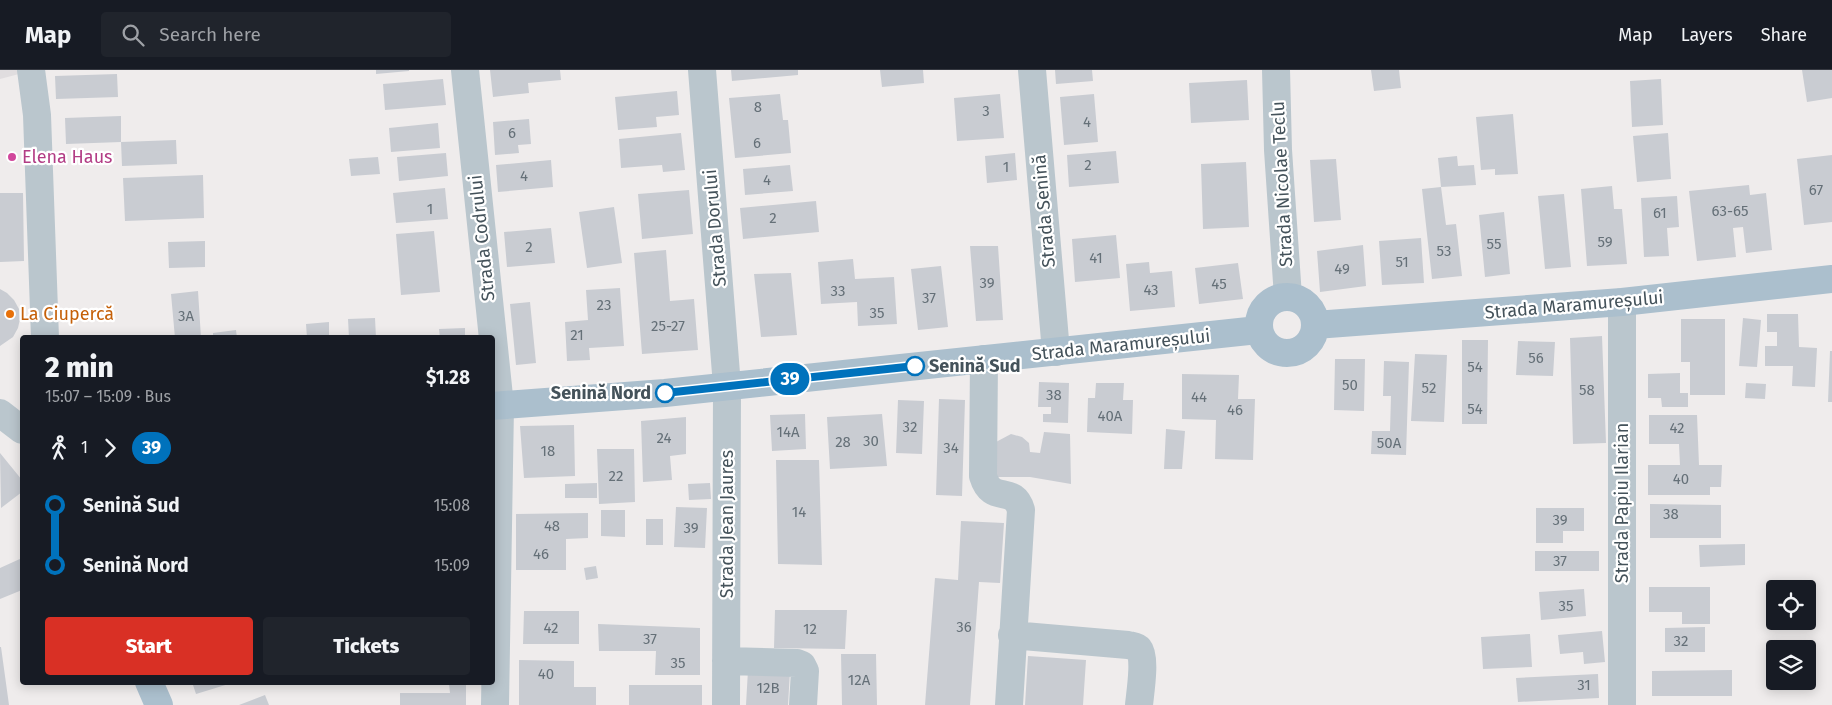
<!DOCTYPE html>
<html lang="en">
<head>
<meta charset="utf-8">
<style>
	:root { --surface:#171b24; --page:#20242c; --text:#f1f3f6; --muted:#9ea1a6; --line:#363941; --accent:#d93025 }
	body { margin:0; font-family:"Fira Sans",sans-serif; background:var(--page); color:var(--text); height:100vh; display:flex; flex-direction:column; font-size:19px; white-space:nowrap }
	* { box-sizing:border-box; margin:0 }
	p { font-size:16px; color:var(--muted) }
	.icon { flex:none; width:28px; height:28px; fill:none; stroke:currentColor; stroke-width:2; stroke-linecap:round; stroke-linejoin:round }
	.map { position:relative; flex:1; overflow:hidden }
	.sheet { position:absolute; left:20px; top:265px; width:475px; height:350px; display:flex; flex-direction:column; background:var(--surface); border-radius:5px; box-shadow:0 2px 12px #0003 }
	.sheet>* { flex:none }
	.badge { padding:0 10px; border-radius:16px; font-size:18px; line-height:32px }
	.buttons { position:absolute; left:1766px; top:510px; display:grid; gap:10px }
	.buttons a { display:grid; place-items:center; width:50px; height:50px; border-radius:5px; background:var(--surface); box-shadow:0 2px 12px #0003; font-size:25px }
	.map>.badge { position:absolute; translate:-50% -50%; box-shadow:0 0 0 2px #fff }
	.legs { display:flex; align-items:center; gap:8px; height:55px; padding:0 25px; font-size:16px }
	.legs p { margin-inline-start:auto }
	.head { display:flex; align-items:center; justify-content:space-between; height:85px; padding:0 25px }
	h1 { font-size:28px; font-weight:800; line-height:38px }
	.button { display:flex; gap:10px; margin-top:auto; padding:10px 25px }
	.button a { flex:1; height:58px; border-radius:5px; background:var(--accent); color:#fff; font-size:20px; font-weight:800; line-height:58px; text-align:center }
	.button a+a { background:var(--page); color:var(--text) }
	ul { padding:0 25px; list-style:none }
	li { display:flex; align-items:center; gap:18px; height:60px; font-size:19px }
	li i { display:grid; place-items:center; width:8px; height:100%; margin:0 6px; background:currentColor }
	li i::after { content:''; width:12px; height:12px; margin:-6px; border:4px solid; border-radius:50%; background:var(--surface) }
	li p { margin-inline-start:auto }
	li:first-child i { background:linear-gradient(#0000 50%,currentColor 0) }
	li:last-child i { background:linear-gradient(currentColor 50%,#0000 0) }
	header { display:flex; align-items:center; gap:30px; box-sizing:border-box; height:70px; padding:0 25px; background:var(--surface); border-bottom:1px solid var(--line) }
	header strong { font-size:24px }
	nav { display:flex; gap:28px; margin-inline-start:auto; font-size:18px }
	.search { width:350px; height:45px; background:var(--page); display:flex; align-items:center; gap:12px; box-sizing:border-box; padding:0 18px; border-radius:5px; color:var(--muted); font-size:19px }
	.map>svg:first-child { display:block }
</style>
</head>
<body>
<header>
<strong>Map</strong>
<div class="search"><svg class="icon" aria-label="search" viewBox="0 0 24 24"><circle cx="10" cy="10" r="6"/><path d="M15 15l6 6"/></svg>Search here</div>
<nav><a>Map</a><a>Layers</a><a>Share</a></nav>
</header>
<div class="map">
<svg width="1832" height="635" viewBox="0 0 1832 635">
	<rect width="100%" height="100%" fill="#efecec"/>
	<path fill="#e0dddf" d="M0 0H19V4L0 9Z"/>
	<path fill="#c9ccd2" d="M376 0H409V1L376 4Z
		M490 0H560L561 10 528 13 529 23 493 27Z
		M731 0H798V5L732 11Z
		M880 0H923L924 13 882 17Z
		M1055 0H1092L1093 11 1056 14Z
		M1371 0H1399L1401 18 1374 21Z
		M1802 0H1832V28L1807 32Z
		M117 4 118 27 56 29 55 6Z
		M443 9 446 35 385 40 383 14Z
		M1661 9 1663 55 1632 57 1630 11Z
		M1247 10 1249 50 1191 53 1189 13Z
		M677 21 679 45 656 47 657 57 618 60 615 27Z
		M780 24 783 50H788L791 83 735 88 729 28Z
		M1000 24 1004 68 957 71 954 28Z
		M1094 24 1098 72 1064 75 1060 27Z
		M1513 44 1518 104 1495 105V99L1481 100 1476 47Z
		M121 46V72L176 70 177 94 122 96 121 72 66 74 65 48Z
		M529 49 531 74 518 75 519 83 495 85 493 52Z
		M438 53 440 78 391 82 389 58Z
		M681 63 685 100 663 102 662 95 621 98 619 69Z
		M1668 63 1671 109 1637 112 1633 66Z
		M1116 81 1119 113 1069 117 1067 85Z
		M446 83 448 106 399 111 397 87Z
		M1015 83 1017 110 987 113 985 86Z
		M1832 85V152L1804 155 1797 89Z
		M1457 86 1458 96 1474 95 1476 115 1441 117 1438 88Z
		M378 87 380 104 351 106 349 89Z
		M1336 89 1341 150 1314 152 1310 90Z
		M551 90 553 117 498 122 496 95Z
		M1246 92 1249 157 1203 159 1201 94Z
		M790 95 793 121 745 125 743 99Z
		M203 105 204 148 125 151 123 108Z
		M1749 115 1750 125 1766 123 1772 180 1746 183 1743 157 1733 158 1736 187 1697 191 1689 121Z
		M1612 116 1614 139H1622L1627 194 1587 196 1581 119Z
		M1441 117 1446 155 1456 154 1462 206 1432 209 1422 119Z
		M445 118 448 149 396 153 393 123Z
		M689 120 693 164 642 169 638 124Z
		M0 123H23L24 191 0 192Z
		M1564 124 1571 197 1545 199 1538 126Z
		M1677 126 1679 157 1667 158 1669 186 1644 187 1641 128Z
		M816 131 819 162 743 169 740 138Z
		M614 137 622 193 587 198 579 142Z
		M1504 142 1510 204 1485 207 1479 145Z
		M551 158 555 193 507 197 504 162Z
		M434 161 440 222 401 225 396 164Z
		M1116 165 1120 208 1075 212 1072 169Z
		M1421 168 1424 213 1382 215 1379 171Z
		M205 171V197L169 198 168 172Z
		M1363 175 1366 216 1320 222 1317 181Z
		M970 176H998L1003 250 976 251Z
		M666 180 670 231 694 229 698 280 642 284 634 183Z
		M853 189 855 209 894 207 897 254 858 256 857 232 821 234 818 192Z
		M1149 192 1150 203 1172 201 1175 237 1130 241 1126 194Z
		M1238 193 1243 229 1199 234 1195 198Z
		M941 196 948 257 918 260 911 199Z
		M791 203 797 265 761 267 754 204Z
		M620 218 624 276 589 278 590 290 567 291 565 252 588 250 586 220Z
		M0 219 7 223 14 230 19 239 20 249 18 258 13 267 0 276Z
		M198 221 201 268H175L171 224Z
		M530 232 536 293 516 295 510 234Z
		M1767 244H1798L1799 277 1817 278 1815 317 1792 316 1793 296H1765V276H1777V262H1767Z
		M375 248 376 268H349L348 249Z
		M1743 248 1761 250 1757 297 1739 296Z
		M1681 249H1725V325H1690V292H1681Z
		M329 252V268H307L306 254Z
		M465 258V268H440L439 259Z
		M236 260 237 268H213V263Z
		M1602 266 1606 373 1573 374 1570 268Z
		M1462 270H1488L1487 354H1462Z
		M1518 271 1555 272 1553 306 1516 305Z
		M1830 281H1832V332H1828Z
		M1415 284 1447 285 1444 352 1411 351Z
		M1335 289H1365L1364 341 1334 340Z
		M1384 291 1409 292 1406 385 1371 384 1372 361H1390L1391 326H1383Z
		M1680 303V323H1688V337H1662L1661 328H1648V304Z
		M1182 304 1239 305 1238 329H1255L1253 390 1215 389 1216 350 1182 349Z
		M1039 312 1069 313 1068 353 1043 352V344H1051V337H1038Z
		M1096 313H1124L1123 330H1133L1132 364 1087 362 1088 328H1095Z
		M1746 313 1766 314 1765 329 1745 328Z
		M939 329 965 330 962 426 936 425Z
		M898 330 924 331 922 384 896 383Z
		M805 344 806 379 772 381 770 345Z
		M882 344 887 396 830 399 827 347Z
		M1649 345H1697L1699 395H1722L1721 417H1710V425H1648V395H1680L1679 374H1649Z
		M686 347V384L670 386 672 410 643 412 641 351Z
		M574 355 575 406 524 408 520 356Z
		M1166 359 1185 361 1182 399H1164Z
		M1044 362 1070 364 1071 414 1030 407H996V372L1011 364 1022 367 1029 373 1030 382 1040 383Z
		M597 379H634L635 432 599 434Z
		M0 383 22 410V422L1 438Z
		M776 390H819L822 495 778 494Z
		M597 413V428H565V414Z
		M710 413 711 429 689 430 688 414Z
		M1650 434 1721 435V468H1650Z
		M676 437 707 438 705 478 674 477Z
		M1536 438H1584V461H1563V473H1536Z
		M601 440H625V467L601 466Z
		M588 443V468L566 469V500H516V444Z
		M646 449H663V475H646Z
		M961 451 1004 453 1000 513 979 512 970 635H925L935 508 958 510Z
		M1745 474V495L1700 497 1699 475Z
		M1535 481H1599V501H1535Z
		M22 488V520L0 529V498Z
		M596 496 598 508 586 510 584 498Z
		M1649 517H1710V554H1682V542H1649Z
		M1584 519 1586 546 1541 550 1539 522Z
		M775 540H847L845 579 774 578Z
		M524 541H579V574H523Z
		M598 554 700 558V605H655L656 581H599Z
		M1705 557V582H1665V558Z
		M1602 561 1605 592 1584 594 1583 582 1560 584 1558 565Z
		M1530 564 1532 597 1483 599 1481 567Z
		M0 577H1L9 635H0Z
		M841 584H876L877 635H842Z
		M1028 586 1086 590 1083 635H1025Z
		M519 590 574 591V617H596V635H519Z
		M748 600 790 601 788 635H746Z
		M1732 600V626H1652V601Z
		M1598 604 1599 628 1518 632 1516 608Z
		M192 612H232V613L196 624Z
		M449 614H466V635H400V623H450Z
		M629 615H702V635H629Z
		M265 625 269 635H239Z"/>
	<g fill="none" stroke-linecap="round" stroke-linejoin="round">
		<path stroke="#bac6cd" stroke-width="28" d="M31 0 37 45 45 268
			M465 0 500 336 495 635
			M702 0 727 316 726 635
			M1032 0 1056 282
			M1276 0 1278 80 1288 227
			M984 289 983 406C992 436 1013 413 1021 440L1009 635
			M0 343 22 360
			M1012 565 1128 575C1132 576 1137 576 1139 579 1146 587 1140 624 1139 635
			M726 591 797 593 802 595 805 601 803 635
			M1622 635V232"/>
		<path stroke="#abbfcd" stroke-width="28" d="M1259 255a28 28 0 1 1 56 0a28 28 0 1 1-56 0Z
			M1315 255 1622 232 1832 209
			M492 336 665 323 1258 260
			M149 612 159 635"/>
	</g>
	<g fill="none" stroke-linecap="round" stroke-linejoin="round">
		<g stroke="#fff" stroke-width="11">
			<path id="line-1" d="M665 323 915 296"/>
		</g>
		<use href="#line-1" stroke="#0072bc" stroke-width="8"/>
	</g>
	<circle fill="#d1479c" stroke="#fff" stroke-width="2" cx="12" cy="87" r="5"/>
	<circle fill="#e8710a" stroke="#fff" stroke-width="2" cx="10" cy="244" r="5"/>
	<g fill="#fff" stroke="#0072bc" stroke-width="2.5">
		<circle cx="915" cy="296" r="9"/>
		<circle cx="665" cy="323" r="9"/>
	</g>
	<g text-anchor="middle" stroke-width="4.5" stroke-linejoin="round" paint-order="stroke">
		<g font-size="15" fill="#657078">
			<text x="758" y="42">8</text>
			<text x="986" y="46">3</text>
			<text x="1087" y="57">4</text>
			<text x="512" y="68">6</text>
			<text x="757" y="78">6</text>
			<text x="1088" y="100">2</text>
			<text x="1006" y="102">1</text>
			<text x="524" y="111">4</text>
			<text x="767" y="115">4</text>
			<text x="1816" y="125">67</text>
			<text x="430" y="144">1</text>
			<text x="1730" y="146">63-65</text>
			<text x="1660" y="148">61</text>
			<text x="773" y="153">2</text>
			<text x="1605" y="177">59</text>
			<text x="1494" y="179">55</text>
			<text x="529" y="182">2</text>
			<text x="1444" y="186">53</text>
			<text x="1096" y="193">41</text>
			<text x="1402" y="197">51</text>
			<text x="1342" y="204">49</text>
			<text x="987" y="218">39</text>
			<text x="1219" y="219">45</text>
			<text x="1151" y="225">43</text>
			<text x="838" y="226">33</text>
			<text x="929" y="233">37</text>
			<text x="604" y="240">23</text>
			<text x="877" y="248">35</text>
			<text x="186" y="251">3A</text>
			<text x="668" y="261">25-27</text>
			<text x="577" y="270">21</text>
			<text x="1536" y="293">56</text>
			<text x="1475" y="302">54</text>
			<text x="1350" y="320">50</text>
			<text x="1429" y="323">52</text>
			<text x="1587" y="325">58</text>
			<text x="1054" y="330">38</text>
			<text x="1199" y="332">44</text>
			<text x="1475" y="344">54</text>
			<text x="1235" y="345">46</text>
			<text x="1110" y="351">40A</text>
			<text x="910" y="362">32</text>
			<text x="1677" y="363">42</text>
			<text x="788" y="367">14A</text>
			<text x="664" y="373">24</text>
			<text x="871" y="376">30</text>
			<text x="843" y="377">28</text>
			<text x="1389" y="378">50A</text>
			<text x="951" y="383">34</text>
			<text x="548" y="386">18</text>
			<text x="616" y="411">22</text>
			<text x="1681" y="414">40</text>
			<text x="799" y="447">14</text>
			<text x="1671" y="449">38</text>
			<text x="1560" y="455">39</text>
			<text x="552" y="461">48</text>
			<text x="691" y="463">39</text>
			<text x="541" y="489">46</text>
			<text x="1560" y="496">37</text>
			<text x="1566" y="541">35</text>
			<text x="964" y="562">36</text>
			<text x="551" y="563">42</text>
			<text x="810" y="564">12</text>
			<text x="650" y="574">37</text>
			<text x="1681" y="576">32</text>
			<text x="678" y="598">35</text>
			<text x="546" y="609">40</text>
			<text x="859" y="615">12A</text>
			<text x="1584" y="620">31</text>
			<text x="768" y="623">12B</text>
		</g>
		<g font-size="18" fill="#b23c85" stroke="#fff" text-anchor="start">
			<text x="22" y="93">Elena Haus</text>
		</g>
		<g font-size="18" fill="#44525a" stroke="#fff">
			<text transform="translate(1282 114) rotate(-93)" y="6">Strada Nicolae Teclu</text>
			<text transform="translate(1044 141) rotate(-95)" y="6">Strada Senină</text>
			<text transform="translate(715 158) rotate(-95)" y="6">Strada Dorului</text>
			<text transform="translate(482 168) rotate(-96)" y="6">Strada Codrului</text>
			<text transform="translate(1574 235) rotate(-5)" y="6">Strada Maramureșului</text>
			<text transform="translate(1121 275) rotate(-6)" y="6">Strada Maramureșului</text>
			<text transform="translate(1622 433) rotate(-90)" y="6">Strada Papiu Ilarian</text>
			<text transform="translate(727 454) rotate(-90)" y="6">Strada Jean Jaures</text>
		</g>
		<g font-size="18" fill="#c56008" stroke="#fff" text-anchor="start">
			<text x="20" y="250">La Ciupercă</text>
		</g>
		<g font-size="18" font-weight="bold" fill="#44525a" stroke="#fff" text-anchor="start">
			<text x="929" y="302">Senină Sud</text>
			<text x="651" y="329" text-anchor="end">Senină Nord</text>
		</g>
	</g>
</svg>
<div class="buttons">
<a><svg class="icon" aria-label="locate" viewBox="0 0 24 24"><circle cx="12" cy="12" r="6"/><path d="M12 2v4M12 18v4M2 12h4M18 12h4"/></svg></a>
<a><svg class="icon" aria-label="layers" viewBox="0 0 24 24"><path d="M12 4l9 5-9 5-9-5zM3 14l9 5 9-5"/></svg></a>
</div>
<b class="badge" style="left:790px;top:309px;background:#0072bc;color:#fff">39</b>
<section class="sheet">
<div class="head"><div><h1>2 min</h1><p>15:07 – 15:09 · Bus</p></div><b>$1.28</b></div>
<div class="legs"><svg class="icon" aria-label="walk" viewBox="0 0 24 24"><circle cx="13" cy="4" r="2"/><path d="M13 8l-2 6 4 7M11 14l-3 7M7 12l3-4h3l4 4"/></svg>1<svg class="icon" aria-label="forward" viewBox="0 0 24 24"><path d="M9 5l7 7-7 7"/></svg><b class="badge" style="background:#0072bc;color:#fff">39</b></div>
<ul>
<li><i style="color:#0072bc"></i><b>Senină Sud</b><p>15:08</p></li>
<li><i style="color:#0072bc"></i><b>Senină Nord</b><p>15:09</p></li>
</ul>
<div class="button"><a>Start</a><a>Tickets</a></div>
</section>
</div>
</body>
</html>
